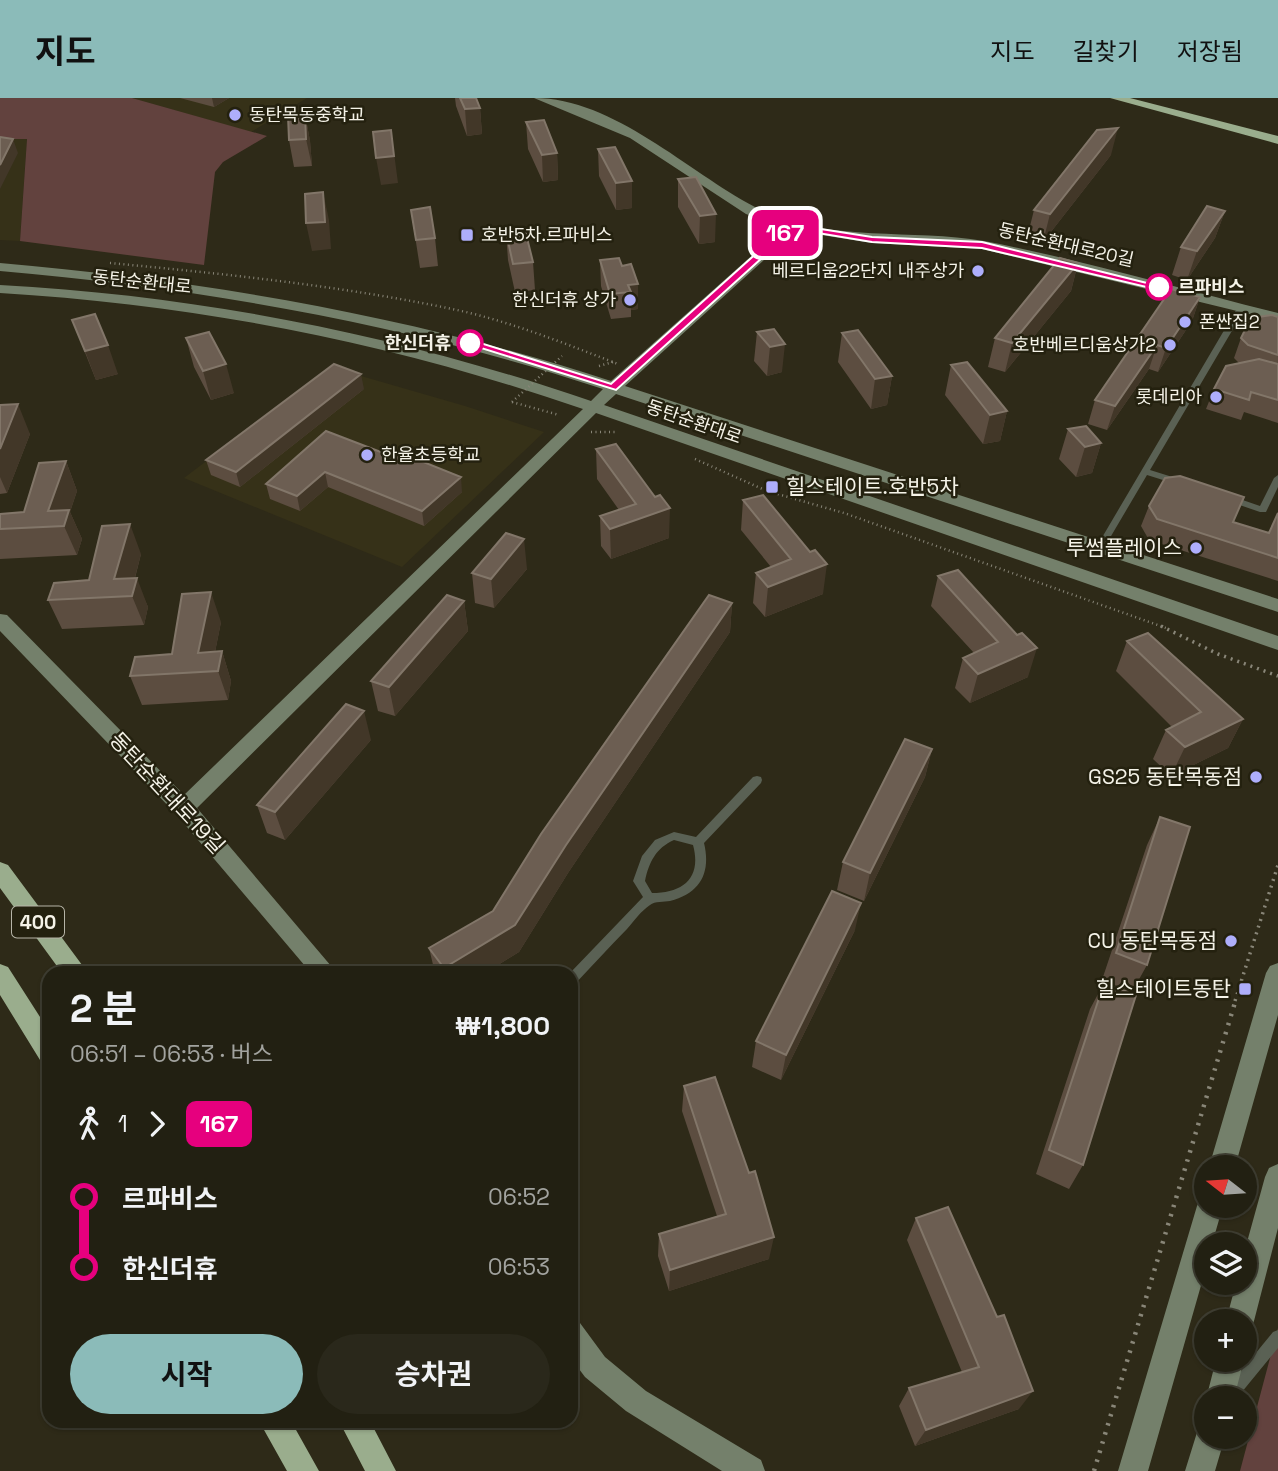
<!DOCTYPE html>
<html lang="ko">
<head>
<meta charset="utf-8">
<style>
	:root { --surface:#222012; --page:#2a281b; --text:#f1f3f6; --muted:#a2a39f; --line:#3f3e32; --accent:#8bbbb9 }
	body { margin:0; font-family:"Space Grotesk","Noto Sans KR",sans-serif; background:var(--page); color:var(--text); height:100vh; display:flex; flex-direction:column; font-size:26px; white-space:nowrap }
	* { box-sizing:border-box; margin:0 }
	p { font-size:23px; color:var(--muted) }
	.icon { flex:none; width:38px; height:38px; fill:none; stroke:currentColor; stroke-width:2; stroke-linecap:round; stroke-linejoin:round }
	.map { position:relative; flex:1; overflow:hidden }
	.details { position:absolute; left:42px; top:868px; width:536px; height:462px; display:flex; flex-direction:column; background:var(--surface); border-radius:21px; box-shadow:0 2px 5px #0004,0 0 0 2px var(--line) }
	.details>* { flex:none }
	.badge { padding:0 14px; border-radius:10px; font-size:24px; line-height:46px }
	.needle { width:46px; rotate:287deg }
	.buttons { position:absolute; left:1194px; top:1057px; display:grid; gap:14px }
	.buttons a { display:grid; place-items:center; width:63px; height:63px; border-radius:50%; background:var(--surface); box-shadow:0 2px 5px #0004,0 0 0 2px var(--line); font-size:35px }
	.map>.badge { position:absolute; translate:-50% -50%; box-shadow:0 0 0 4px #fff }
	.legs { display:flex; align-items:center; gap:10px; height:77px; padding:0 28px; font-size:23px }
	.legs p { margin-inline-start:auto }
	.overview { display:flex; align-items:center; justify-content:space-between; height:119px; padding:0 28px }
	h1 { font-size:38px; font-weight:700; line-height:52px }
	.cta { display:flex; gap:14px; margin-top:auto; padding:14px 28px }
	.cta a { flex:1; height:80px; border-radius:42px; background:var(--accent); color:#111; font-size:28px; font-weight:700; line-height:80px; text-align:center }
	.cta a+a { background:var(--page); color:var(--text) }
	ul { padding:0 28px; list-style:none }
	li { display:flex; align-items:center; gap:24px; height:70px; font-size:26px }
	li i { display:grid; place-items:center; width:10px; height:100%; margin:0 9px; background:currentColor }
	li i::after { content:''; width:18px; height:18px; margin:-9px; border:5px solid; border-radius:50%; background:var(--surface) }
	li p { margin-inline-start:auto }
	li:first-child i { background:linear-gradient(#0000 50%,currentColor 0) }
	li:last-child i { background:linear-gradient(currentColor 50%,#0000 0) }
	header { display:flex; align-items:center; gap:42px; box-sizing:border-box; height:98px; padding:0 35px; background:var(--accent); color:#111 }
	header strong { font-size:33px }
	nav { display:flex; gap:38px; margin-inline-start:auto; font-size:24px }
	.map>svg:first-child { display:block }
</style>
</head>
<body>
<header>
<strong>지도</strong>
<nav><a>지도</a><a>길찾기</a><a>저장됨</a></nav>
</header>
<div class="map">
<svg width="1278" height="1373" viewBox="0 0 1278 1373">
	<rect width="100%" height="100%" fill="#2e2a18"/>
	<path fill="#363118" d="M132 0H307L251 34Z
		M27 40 20 143 0 142V41Z
		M330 269 465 308 544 334 402 469 184 380Z"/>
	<path fill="#62423e" d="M0 0H132L267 38 223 64 215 74 204 167 20 143 27 41H0Z
		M1278 1230V1373H1240Z"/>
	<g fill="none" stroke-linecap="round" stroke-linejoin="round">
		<path stroke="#898678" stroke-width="2.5" stroke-dasharray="1 3.5" stroke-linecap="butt" d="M110 165C226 176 343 188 457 212 512 224 566 246 618 266
			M599 268 613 264
			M512 304 559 317
			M591 334H618
			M695 361 767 393 844 415 1166 530"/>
		<path stroke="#898678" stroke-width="3.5" stroke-dasharray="2 5" stroke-linecap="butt" d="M1161 528 1218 556 1278 578
			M1235 903 1278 767"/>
		<path stroke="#898678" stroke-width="4.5" stroke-dasharray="2.5 7" stroke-linecap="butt" d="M1094 1373 1236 901"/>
		<path fill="#5a6154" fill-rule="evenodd" d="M1239 207 1246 209 1150 372 1182 382 1183 384 1179 387 1147 377 1104 450H1098L1097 448Z
			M1278 377V389L1266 414H1260L1228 403 1227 401 1231 398 1260 408 1274 380Z
			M757 678 761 679 762 682 761 685 704 745C711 774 701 795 670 803 664 804 655 803 650 807 641 813 634 823 627 831 609 849 592 868 574 887L570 888V875L643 799 633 783 642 758 655 742 674 734 696 739 753 679ZM674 742 693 747C702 780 683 795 652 795L645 783C649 764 656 750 674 742Z
			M1278 1232V1250L1237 1300H1221L1223 1295 1273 1234Z"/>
		<path fill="#74806b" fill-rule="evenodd" d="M534 0C614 0 688 74 755 109 825 146 910 130 984 143 1083 162 1181 191 1278 215V223L982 151 872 145 796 133 625 288 1278 501V514L616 296 604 307 1278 538V552L596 315 197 710 337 875H311L176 716 0 533V516L7 517 184 697 583 311C392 245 201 207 0 195V187C203 198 398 237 591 303L603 291C407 226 206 191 0 173V165C208 183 412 218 611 283L784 129 746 116 630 40Z
			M1278 865V917L1235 1069H1209L1266 875 1270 868Z
			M1278 1066V1130L1254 1223 1250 1233 1244 1235V1223H1226L1236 1185H1244V1155L1265 1079 1269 1070Z
			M1206 1097V1108H1223L1212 1146H1206V1170L1148 1373H1118L1197 1108 1201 1099Z
			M570 1221 580 1225 605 1259 646 1293 761 1362 765 1373H722L626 1313 585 1279 570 1259Z
			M1216 1262H1244L1234 1300 1206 1301Z
			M1206 1326V1339H1225L1215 1373H1185L1199 1328Z"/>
		<path fill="#9aad8d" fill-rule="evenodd" d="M1110 0H1130L1278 38V46Z
			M0 764 8 767 88 875H62L0 790Z
			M0 866 8 869 49 933V965L40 962 0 897Z
			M259 1323H291L319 1373H287Z
			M339 1323H370L396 1373H365Z"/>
		<path stroke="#898678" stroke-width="2.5" stroke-dasharray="1 3.5" stroke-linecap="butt" d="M512 304 562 258"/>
	</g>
	<path fill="#5c4d40" d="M180 0H229L214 9Z
		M455 0H476L480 10 482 36 467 38 456 8Z
		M305 16 310 43 312 68 294 69 289 42Z
		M526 24 557 55 558 82 543 84 528 51Z
		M598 51 632 83V110L616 112 599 78Z
		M1111 57 1043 144 1027 140 1034 112Z
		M678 81 715 144 699 146 678 109Z
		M411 112 435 140 438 168 420 170Z
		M1225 113 1215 140 1187 182 1172 177 1181 149Z
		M506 134 533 164 535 192 515 194 508 162Z
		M619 160 638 211 631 212V219L611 221 601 188 600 162Z
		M1078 165 1071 193 1005 274 988 269 995 240Z
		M1200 199 1192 223 1158 274 1149 271 1107 332 1088 326 1095 302Z
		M1278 219V325L1244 314 1241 322 1206 311 1214 291 1239 265 1234 260 1241 240Z
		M72 222 118 276 96 282Z
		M774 231 782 274 767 278 754 263 757 234Z
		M842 235 892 278 887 307 871 311 838 264Z
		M186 240 234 295 211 302 194 269Z
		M951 267 1007 313 1000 343 983 346 945 297Z
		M364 291 240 389 211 377 206 362Z
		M0 307 30 336 7 395 0 396Z
		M1068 331 1101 345 1092 375 1076 379 1059 361Z
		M326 333 462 394 424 428 328 389 300 413 270 401 266 386Z
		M596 351 669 440 611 461 601 448 600 418 619 412 597 381Z
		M66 363 77 393 70 414 82 441 77 457 0 461V416L24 414Z
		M743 402 823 496 765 519 753 505 756 475 771 469 741 432Z
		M1149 408 1234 424 1269 435 1278 415V483L1149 442 1141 428Z
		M141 456 135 480 148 509 144 527 62 531 48 502Z
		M527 471 494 510 475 505 472 475Z
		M938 478 1017 537 1028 579 970 605 955 590 963 560 974 555 931 508Z
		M464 503 468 533 395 618 378 613 371 583Z
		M732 505 730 534 568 775 519 854 485 875H435L429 850 493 813Z
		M221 524 215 554 222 553 231 583 228 602 142 607 130 578 172 556Z
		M1127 543 1243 621 1228 650 1171 678 1153 661 1166 632 1172 629 1116 573Z
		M371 642 285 742 267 735 257 707Z
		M932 651 925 679 864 803 837 792 843 764Z
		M1160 719 1147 867 1132 894 1102 882 1147 747Z
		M855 832 781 982 752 969 756 943Z
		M1104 885 1083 1067 1069 1091 1036 1076 1090 911Z
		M684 988 769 1161 669 1193 658 1158 659 1136 717 1118 682 1013Z
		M916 1120 997 1219 1019 1311 915 1348 899 1308 909 1290 962 1274 907 1142Z"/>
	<path fill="#423728" d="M212 0H229L214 9Z
		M480 10 482 36 467 38 465 11Z
		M305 16 310 43 312 68 306 41Z
		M1118 30 1111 57 1043 144 1050 116Z
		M391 32 398 85 381 87 376 60Z
		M13 41 18 55 0 91V67Z
		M557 55 558 82 543 84 542 57Z
		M632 83V110L616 112V85Z
		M323 94 329 122 331 151 312 153 306 125Z
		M1225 113 1215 140 1187 182 1197 153Z
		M716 116 715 144 699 146 700 118Z
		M1078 165 1071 193 1005 274 1012 245Z
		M638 186V211L631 212V194L628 187Z
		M1200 199 1192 223 1158 274 1166 250Z
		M785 246 782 274 767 278 770 249Z
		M108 247 118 276 96 282 85 253Z
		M1157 247 1149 271 1107 332 1115 308Z
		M226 266 234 295 211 302 203 273Z
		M361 276 364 291 240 389 236 374Z
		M892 278 887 307 871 311 875 281Z
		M18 306 30 336 7 395 0 379V351Z
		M1007 313 1000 343 983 346 990 317Z
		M1101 345 1092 375 1076 379 1085 349Z
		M66 363 77 393 70 414 82 441 77 457 64 428 48 413Z
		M325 374 328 389 300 413 297 398Z
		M461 379 462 394 424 428 422 413Z
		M670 410 669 440 611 461 610 431Z
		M130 426 141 456 130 498 114 481Z
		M524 441 527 471 494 510 491 481Z
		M827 466 823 496 765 519 768 489Z
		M137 480 148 509 144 527 132 498Z
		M211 494 221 524 211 574 198 555Z
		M464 503 468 533 395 618 389 589Z
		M732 505 730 534 568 775 519 854 485 875H446L444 870 566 747Z
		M1037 550 1028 579 970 605 978 576Z
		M222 553 231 583 228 602 218 573Z
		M364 613 371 642 285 742 275 714Z
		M1243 621 1228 650 1171 678 1185 649Z
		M932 651 925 679 864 803 870 775Z
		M861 805 855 832 781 982 786 957Z
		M774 1139 769 1161 669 1193 670 1172Z
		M1033 1293 1019 1311 915 1348 926 1332Z"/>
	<path fill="#6c5e52" stroke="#827669" stroke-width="2" d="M460 0H476L480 10 465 11Z
		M305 16 306 41 289 42 288 18Z
		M544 22 557 55 542 57 526 24Z
		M1118 30 1050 116 1034 112 1097 32Z
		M391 32 394 58 376 60 373 34Z
		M0 39 13 41 0 67Z
		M615 49 632 83 616 85 598 51Z
		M696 79 716 116 700 118 678 81Z
		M323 94 325 124 306 125 305 96Z
		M1207 108 1225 113 1197 153 1181 149Z
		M430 109 435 140 416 142 411 112Z
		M525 132 533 164 513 166 506 134Z
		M619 160 622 168 631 166 638 186 628 187 631 194 610 196 600 162Z
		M1060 160 1078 165 1012 245 995 240Z
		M1171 191 1200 199 1166 250 1157 247 1115 308 1095 302Z
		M95 216 108 247 85 253 72 222Z
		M1272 217 1278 219V257L1248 247 1241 240 1251 220Z
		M774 231 785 246 770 249 757 234Z
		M858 232 892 278 875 281 842 235Z
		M209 234 226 266 203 273 186 240Z
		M1259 261 1278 266V302L1251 294 1249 302 1214 291 1226 268Z
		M967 264 1007 313 990 317 951 267Z
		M334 266 361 276 236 374 206 362Z
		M18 306 0 351V307Z
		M1086 328 1101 345 1085 349 1068 331Z
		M326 333 386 356 391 351 461 379 422 413 325 374 297 398 266 386Z
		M616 346 655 399 660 397 670 410 610 431 600 418 636 406 596 351Z
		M66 363 48 413 69 412 64 428 0 431V416L24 414 39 365Z
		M1180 378 1244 399 1233 424 1269 435 1278 415V460L1157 421 1149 408 1165 380Z
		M763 397 810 454 815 452 827 466 768 489 756 475 791 461 743 402Z
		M130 426 114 481 137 480 132 498 48 502 54 485 89 482 102 428Z
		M506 435 524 441 491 481 472 475Z
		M958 472 1017 537 1022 535 1037 550 978 576 963 560 998 544 938 478Z
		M211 494 198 555 222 553 218 573 130 578 135 559 172 556 182 496Z
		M447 497 464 503 389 589 371 583Z
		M709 497 732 505 566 747 515 827 444 870 429 850 493 813 541 736Z
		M1148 535 1243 621 1185 649 1166 632 1201 614 1127 543Z
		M346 606 364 613 275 714 257 707Z
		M905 641 932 651 870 775 843 764Z
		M1160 719 1190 729 1147 867 1116 855Z
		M832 793 861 805 786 957 756 943Z
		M1104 885 1136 897 1083 1067 1049 1052Z
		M715 979 749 1075 755 1073 774 1139 670 1172 659 1136 726 1116 684 988Z
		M948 1109 997 1219 1004 1217 1033 1293 926 1332 909 1290 979 1269 916 1120Z"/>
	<path fill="#e6007e" stroke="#fff" stroke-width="2" d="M789 126 872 139 982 144 1163 189 1159 192 982 150 872 144 794 131 616 292 465 245 474 243 611 286Z"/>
	<g fill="#aeaefb" stroke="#24210f" stroke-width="2.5">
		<circle cx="235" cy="17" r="7"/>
		<rect x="460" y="130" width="14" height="14" rx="3.5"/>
		<circle cx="978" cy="173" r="7"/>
		<circle cx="630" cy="202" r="7"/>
		<circle cx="1185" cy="224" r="7"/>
		<circle cx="1170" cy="247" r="7"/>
		<circle cx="1216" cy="299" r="7"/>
		<circle cx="367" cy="357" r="7"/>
		<rect x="765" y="382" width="14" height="14" rx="3.5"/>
		<circle cx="1196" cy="450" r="7"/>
		<circle cx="1256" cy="679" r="7"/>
		<circle cx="1231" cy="843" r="7"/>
		<rect x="1238" y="884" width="14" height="14" rx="3.5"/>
	</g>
	<g fill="#fff" stroke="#e6007e" stroke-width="3.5">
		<circle cx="1159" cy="189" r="12"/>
		<circle cx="470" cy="245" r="12"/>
	</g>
	<g text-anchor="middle" stroke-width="5" stroke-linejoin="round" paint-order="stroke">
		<g font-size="18" fill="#f5f3e8" stroke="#24210f" text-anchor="start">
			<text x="249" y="23">동탄목동중학교</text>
			<text x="481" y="143">호반5차.르파비스</text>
			<text x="964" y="179" text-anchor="end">베르디움22단지 내주상가</text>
			<text x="616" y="208" text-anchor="end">한신더휴 상가</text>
			<text x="1199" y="230">폰싼집2</text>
			<text x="1156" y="253" text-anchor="end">호반베르디움상가2</text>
			<text x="1202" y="305" text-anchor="end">롯데리아</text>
			<text x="381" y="363">한율초등학교</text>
		</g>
		<g font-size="18" fill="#f5f3e8" stroke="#24210f">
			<text transform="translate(1066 147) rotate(13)" y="6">동탄순환대로20길</text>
			<text transform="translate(142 184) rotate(6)" y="6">동탄순환대로</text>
			<text transform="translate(694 324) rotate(19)" y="6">동탄순환대로</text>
		</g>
		<g font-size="18" font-weight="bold" fill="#f5f3e8" stroke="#24210f" text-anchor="start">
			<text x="1178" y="195">르파비스</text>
			<text x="451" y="251" text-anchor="end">한신더휴</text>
		</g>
		<rect fill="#24210f" stroke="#b6b4a7" stroke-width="2" x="12" y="808.5" width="52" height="31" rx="5"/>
		<g font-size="19" font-weight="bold" fill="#f5f3e8">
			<text x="38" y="831">400</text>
		</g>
		<g font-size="21" fill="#f5f3e8" stroke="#24210f" text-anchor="end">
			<text x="786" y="396" text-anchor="start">힐스테이트.호반5차</text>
			<text x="1182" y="457">투썸플레이스</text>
			<text x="1242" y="686">GS25 동탄목동점</text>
			<text x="1217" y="850">CU 동탄목동점</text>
			<text x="1231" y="898">힐스테이트동탄</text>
		</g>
		<g font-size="21" fill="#f5f3e8" stroke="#24210f">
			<text transform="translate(167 695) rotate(47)" y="7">동탄순환대로19길</text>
		</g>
	</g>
</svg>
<div class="buttons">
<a><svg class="needle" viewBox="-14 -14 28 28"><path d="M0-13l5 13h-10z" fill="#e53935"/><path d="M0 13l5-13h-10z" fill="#a2a39f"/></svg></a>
<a><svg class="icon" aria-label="layers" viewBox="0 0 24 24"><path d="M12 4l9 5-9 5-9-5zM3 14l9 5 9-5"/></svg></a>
<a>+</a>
<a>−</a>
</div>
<b class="badge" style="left:785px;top:135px;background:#e6007e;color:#fff">167</b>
<section class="details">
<div class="overview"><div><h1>2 분</h1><p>06:51 – 06:53 · 버스</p></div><b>₩1,800</b></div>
<div class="legs"><svg class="icon" aria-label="walk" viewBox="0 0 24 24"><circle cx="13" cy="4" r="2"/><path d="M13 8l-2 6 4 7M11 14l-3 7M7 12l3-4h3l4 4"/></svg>1<svg class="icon" aria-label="forward" viewBox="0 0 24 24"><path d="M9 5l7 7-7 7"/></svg><b class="badge" style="background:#e6007e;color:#fff">167</b></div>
<ul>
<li><i style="color:#e6007e"></i><b>르파비스</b><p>06:52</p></li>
<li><i style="color:#e6007e"></i><b>한신더휴</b><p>06:53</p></li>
</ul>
<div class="cta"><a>시작</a><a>승차권</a></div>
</section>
</div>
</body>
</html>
